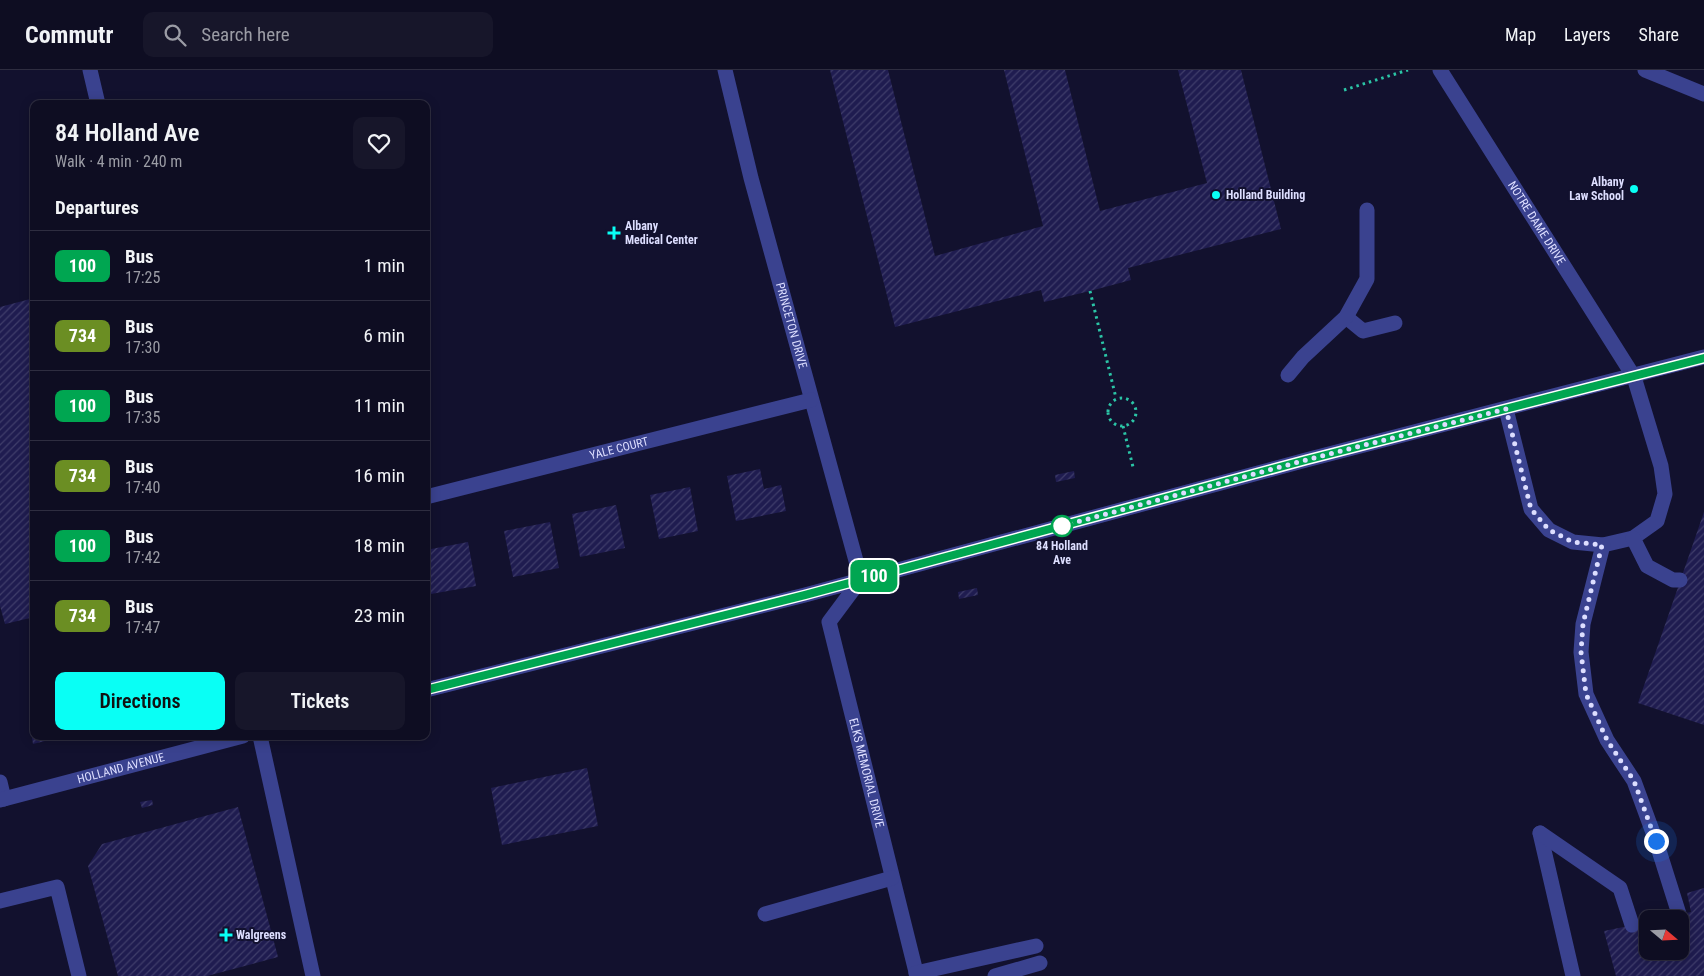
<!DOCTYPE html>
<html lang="en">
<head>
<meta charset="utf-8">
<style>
	:root { --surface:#0e0d22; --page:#17162a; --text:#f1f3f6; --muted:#9b9ca5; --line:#2e2d40; --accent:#09fff5 }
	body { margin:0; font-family:"Roboto Condensed",sans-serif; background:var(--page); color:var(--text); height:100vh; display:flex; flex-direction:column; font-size:19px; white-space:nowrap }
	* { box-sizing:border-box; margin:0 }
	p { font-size:16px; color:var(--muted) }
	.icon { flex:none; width:28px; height:28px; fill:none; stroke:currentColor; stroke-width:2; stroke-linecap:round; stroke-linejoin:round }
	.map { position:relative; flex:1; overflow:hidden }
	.panel { position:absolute; left:30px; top:30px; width:400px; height:640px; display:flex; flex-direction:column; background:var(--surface); border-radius:10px; box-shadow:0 2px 12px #0003,0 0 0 1px var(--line) }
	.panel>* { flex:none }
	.badge { padding:0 10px; border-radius:8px; font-size:18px; line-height:32px }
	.needle { width:32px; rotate:109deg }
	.buttons { position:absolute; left:1639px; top:840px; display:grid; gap:10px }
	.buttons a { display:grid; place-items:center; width:50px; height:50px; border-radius:10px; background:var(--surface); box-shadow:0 2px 12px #0003,0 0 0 1px var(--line); font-size:25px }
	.you { position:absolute; width:25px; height:25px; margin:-12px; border:4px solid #fff; border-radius:50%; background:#1a73e8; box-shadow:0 0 0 8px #1a73e833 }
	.map>.badge { position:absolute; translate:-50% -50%; box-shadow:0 0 0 2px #fff }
	h2 { padding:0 25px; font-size:19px; line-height:45px }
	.round { display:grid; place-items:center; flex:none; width:52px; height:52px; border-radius:10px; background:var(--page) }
	.overview { display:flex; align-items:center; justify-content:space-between; height:85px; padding:0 25px }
	h1 { font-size:24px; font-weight:600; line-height:38px }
	.primary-button { display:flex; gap:10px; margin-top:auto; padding:10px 25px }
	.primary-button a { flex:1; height:58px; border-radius:10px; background:var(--accent); color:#111; font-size:20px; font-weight:600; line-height:58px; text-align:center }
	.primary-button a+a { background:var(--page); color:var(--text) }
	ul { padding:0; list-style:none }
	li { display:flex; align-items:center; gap:15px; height:70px; padding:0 25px; border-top:1px solid var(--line) }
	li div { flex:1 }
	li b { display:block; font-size:19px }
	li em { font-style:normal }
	li .badge { min-width:55px; font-weight:700; text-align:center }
	header { display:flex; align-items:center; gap:30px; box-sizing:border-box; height:70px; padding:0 25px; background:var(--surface); border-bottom:1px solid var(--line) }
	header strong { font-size:24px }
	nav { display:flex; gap:28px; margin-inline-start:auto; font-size:18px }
	.search { width:350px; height:45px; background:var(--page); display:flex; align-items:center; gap:12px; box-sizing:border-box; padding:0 18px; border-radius:10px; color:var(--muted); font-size:19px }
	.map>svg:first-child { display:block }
</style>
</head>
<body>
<header>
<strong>Commutr</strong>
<div class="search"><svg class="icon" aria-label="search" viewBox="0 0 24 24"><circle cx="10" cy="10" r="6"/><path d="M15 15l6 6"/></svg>Search here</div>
<nav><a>Map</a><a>Layers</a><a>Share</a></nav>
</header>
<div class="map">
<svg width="1704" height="906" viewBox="0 0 1704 906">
	<defs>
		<pattern id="building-hatch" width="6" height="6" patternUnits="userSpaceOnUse" patternTransform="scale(1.25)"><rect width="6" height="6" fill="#1f1c50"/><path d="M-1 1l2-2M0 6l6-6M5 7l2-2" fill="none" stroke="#3f3d6a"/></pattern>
	</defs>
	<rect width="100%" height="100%" fill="#12112e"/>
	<path fill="url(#building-hatch)" d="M830 0H888L935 186 1043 156 1004 0H1065L1100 141 1207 113 1178 0H1241L1281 159 1128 198 1131 210 1090 221 1044 232 1041 220 895 257Z
		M34 228V547L5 554 0 536V237Z
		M760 399 764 419 781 415 786 441 736 451 727 406Z
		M1074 401 1075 408 1056 412 1055 405Z
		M690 417 698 461 659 469 650 425Z
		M616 435 625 478 580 487 572 444Z
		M1704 442V655L1638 633Z
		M550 452 559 498 513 507 504 461Z
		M468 472 476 516 431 524 426 498V480Z
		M977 518 978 525 959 529 958 522Z
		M40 666H44L45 671 33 674 32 668Z
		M587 698 598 756 502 775 491 718Z
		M152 730 153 735 142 738 140 732Z
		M238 737 278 887 207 906H118L88 796 102 774Z
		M1704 818V906H1616L1604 861 1648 852V881H1680V849L1663 848 1691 842 1687 823Z"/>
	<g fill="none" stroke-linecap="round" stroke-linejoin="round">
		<path stroke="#2bc5a6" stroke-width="3" stroke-dasharray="2.5 4" stroke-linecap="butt" d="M1344 20 1408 0
			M1090 221 1116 328
			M1108 342a14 14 0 1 1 28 0a14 14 0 1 1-28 0Z
			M1123 356 1133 397"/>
		<g stroke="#3a428f" stroke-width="15">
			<path d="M90 0 98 34"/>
			<path id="s1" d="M725 0 751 108 861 509 829 552 917 906"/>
			<path id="s2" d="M1440 0 1634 307 1661 396 1665 424 1657 451 1633 468 1603 475 1573 472 1549 460 1531 439 1506 339"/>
			<path d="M1645 0 1704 24"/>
			<path d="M1346 247 1363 261 1395 253"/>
			<path d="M1288 305 1303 287 1346 247 1367 209V140"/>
			<path id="s3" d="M426 427 811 330"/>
			<path d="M1633 468 1647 496 1673 510H1680"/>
			<path d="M1603 475 1583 554 1581 582 1586 624 1607 670 1634 711 1656 771 1679 844"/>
			<path d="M426 620 805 525 1306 390 1704 287"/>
			<path d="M260 666 313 906"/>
			<path d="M0 712 4 729"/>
			<path id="s4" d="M0 730 243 666"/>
			<path d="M1540 763 1573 906"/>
			<path d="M1540 763 1620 818 1632 855"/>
			<path d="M0 831 57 817 79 906"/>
			<path d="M765 844 892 808"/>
			<path d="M916 903 1036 876"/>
			<path d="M995 906 1040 893"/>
		</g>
	</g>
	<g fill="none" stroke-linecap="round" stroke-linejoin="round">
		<g stroke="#fff" stroke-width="11">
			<path id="line" d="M426 620 805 525 1306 390 1704 288"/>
		</g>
		<use href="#line" stroke="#00a651" stroke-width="8"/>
		<path stroke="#dddeff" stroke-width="5" stroke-dasharray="0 9" d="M1062 456 1306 390 1506 339 1531 439 1549 460 1573 472 1602 475 1583 554 1581 582 1586 624 1607 670 1634 711 1656 771"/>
	</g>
	<g fill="#09fff5" stroke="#12112e" stroke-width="2">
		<circle cx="1634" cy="119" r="5"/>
		<circle cx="1216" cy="125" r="5"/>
		<path d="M611.5 155.5h5v5h5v5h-5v5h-5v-5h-5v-5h5z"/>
		<path d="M223.5 857.5h5v5h5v5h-5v5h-5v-5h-5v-5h5z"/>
	</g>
	<circle fill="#fff" stroke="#00a651" stroke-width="2.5" cx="1062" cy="456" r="10"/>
	<g text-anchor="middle" stroke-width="4" stroke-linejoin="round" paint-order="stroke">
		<g font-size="12" font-weight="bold" fill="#dddeff" stroke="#12112e" text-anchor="start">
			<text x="1624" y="116" text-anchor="end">Albany<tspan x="1624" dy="14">Law School</tspan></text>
			<text x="1226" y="129">Holland Building</text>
			<text x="625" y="160">Albany<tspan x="625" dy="14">Medical Center</tspan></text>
			<text x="236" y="869">Walgreens</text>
		</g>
		<g font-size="12" fill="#dddeff" stroke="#12112e">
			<text dy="4" stroke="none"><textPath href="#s2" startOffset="181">NOTRE DAME DRIVE</textPath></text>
			<text dy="4" stroke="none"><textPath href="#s1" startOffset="264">PRINCETON DRIVE</textPath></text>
			<text dy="4" stroke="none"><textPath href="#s3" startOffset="199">YALE COURT</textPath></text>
			<text dy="4" stroke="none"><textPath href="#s4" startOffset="125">HOLLAND AVENUE</textPath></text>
			<text dy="4" stroke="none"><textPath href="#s1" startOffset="736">ELKS MEMORIAL DRIVE</textPath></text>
		</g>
		<g font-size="12" font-weight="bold" fill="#dddeff" stroke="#12112e">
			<text x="1062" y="480">84 Holland<tspan x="1062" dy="14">Ave</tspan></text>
		</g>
	</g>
</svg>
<div class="buttons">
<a><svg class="needle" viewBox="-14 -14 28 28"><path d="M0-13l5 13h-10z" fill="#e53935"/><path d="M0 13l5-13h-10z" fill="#9b9ca5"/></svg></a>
</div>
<div class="you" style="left:1656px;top:771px"></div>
<b class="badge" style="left:874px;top:506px;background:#00a651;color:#fff">100</b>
<section class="panel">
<div class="overview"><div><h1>84 Holland Ave</h1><p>Walk · 4 min · 240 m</p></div><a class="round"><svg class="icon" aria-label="heart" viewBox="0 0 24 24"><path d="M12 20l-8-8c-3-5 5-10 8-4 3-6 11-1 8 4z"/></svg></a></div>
<h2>Departures</h2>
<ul>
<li><span class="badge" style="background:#00a651;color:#fff">100</span><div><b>Bus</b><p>17:25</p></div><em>1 min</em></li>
<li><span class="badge" style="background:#6b8e23;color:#fff">734</span><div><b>Bus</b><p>17:30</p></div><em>6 min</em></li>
<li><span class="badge" style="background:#00a651;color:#fff">100</span><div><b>Bus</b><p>17:35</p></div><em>11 min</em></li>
<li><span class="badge" style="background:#6b8e23;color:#fff">734</span><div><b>Bus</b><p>17:40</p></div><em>16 min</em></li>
<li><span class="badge" style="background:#00a651;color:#fff">100</span><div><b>Bus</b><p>17:42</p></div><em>18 min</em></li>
<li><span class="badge" style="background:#6b8e23;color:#fff">734</span><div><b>Bus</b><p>17:47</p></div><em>23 min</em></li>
</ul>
<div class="primary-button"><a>Directions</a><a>Tickets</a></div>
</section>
</div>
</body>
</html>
